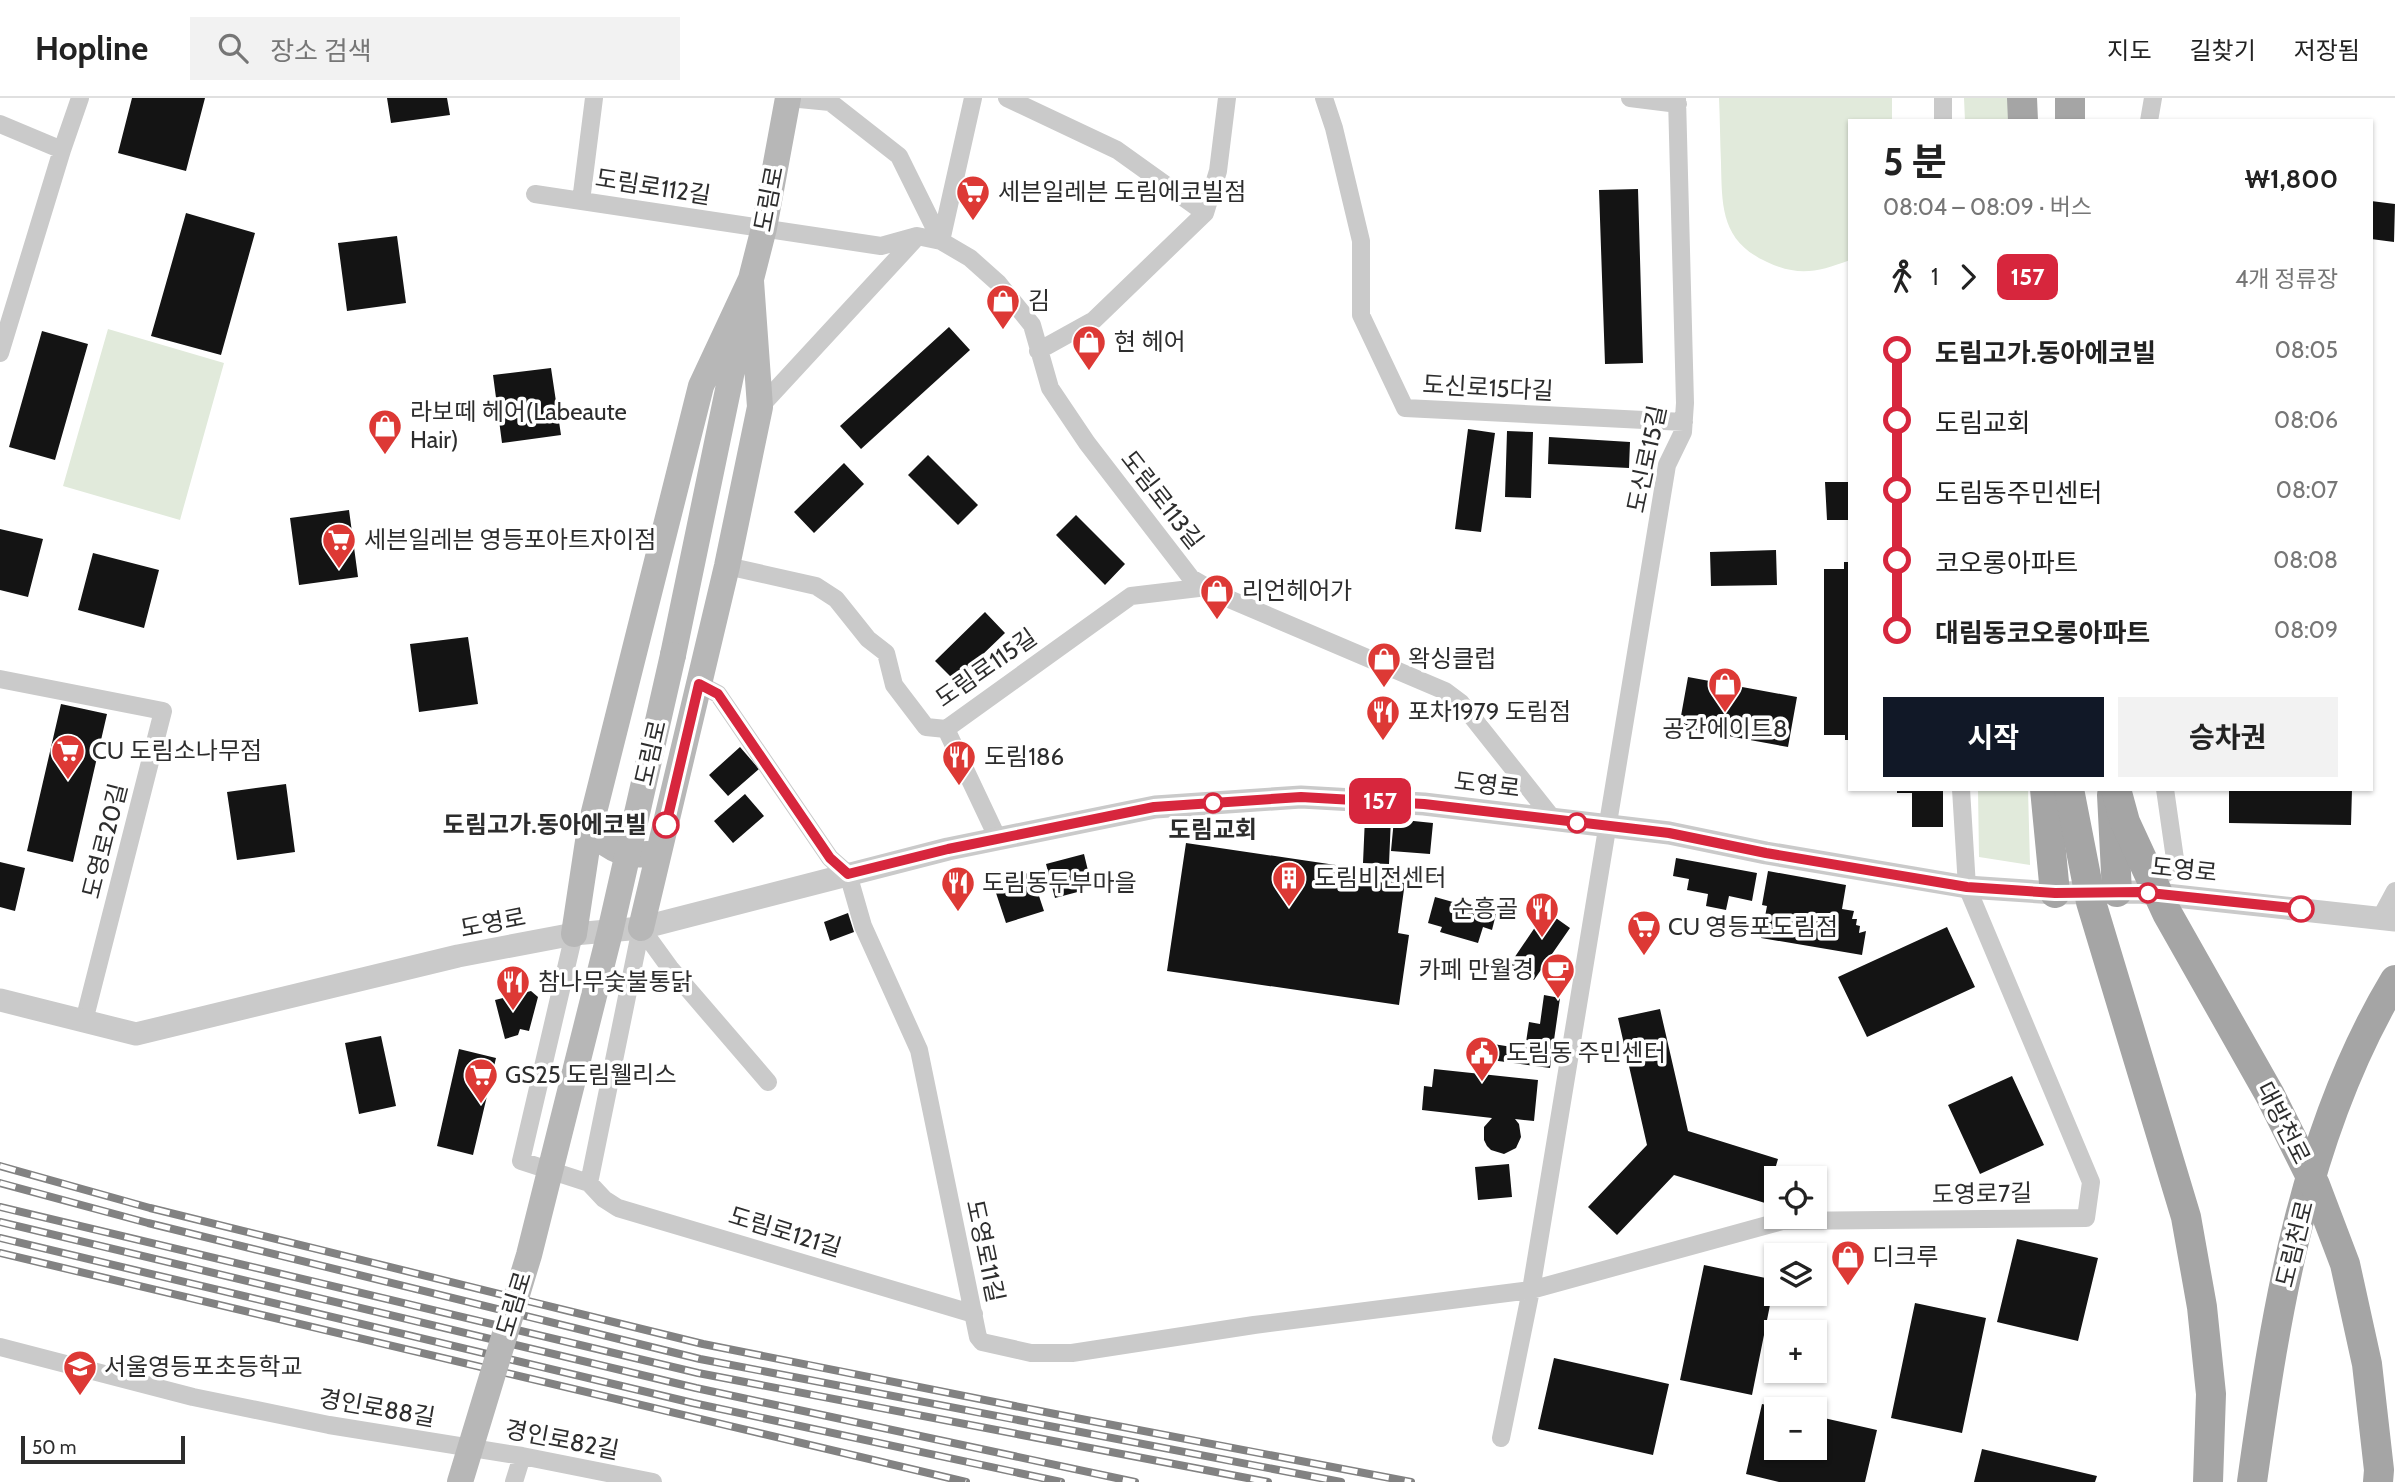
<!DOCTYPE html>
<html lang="ko">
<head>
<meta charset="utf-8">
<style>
	:root { --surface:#fff; --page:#f2f2f2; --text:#222; --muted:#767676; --line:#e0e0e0; --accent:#111827 }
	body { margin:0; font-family:Cabin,"Noto Sans KR",sans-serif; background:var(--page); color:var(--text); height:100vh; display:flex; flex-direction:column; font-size:26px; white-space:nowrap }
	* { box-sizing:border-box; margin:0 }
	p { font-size:23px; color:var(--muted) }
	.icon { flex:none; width:38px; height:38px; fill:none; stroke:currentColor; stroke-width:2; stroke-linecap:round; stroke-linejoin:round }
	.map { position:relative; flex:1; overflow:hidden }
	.sheet { position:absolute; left:1848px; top:21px; width:525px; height:672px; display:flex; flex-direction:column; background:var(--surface); border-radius:0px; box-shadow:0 2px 5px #0004 }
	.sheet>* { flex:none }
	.badge { padding:0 14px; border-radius:10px; font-size:24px; line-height:46px }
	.controls { position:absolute; left:1764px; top:1068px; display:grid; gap:14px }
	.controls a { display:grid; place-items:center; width:63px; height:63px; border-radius:0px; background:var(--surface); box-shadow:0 2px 5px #0004; font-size:35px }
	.scale { position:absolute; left:21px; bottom:18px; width:164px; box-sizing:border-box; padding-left:7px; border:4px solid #2d2d2d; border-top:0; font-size:19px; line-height:24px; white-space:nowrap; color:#2d2d2d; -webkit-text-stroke:5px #fff; paint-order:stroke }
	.map>.badge { position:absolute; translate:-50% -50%; box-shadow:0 0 0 4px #fff }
	.legs { display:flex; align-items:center; gap:10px; height:77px; padding:0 35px; font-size:23px }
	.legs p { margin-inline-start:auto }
	.summary { display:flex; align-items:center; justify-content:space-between; height:119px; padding:0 35px }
	h1 { font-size:38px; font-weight:700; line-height:52px }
	.cta { display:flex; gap:14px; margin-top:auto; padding:14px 35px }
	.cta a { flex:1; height:80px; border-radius:0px; background:var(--accent); color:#fff; font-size:28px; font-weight:700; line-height:80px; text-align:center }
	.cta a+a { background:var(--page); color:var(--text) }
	ul { padding:0 35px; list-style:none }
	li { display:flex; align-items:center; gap:24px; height:70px; font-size:26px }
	li i { display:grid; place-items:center; width:10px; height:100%; margin:0 9px; background:currentColor }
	li i::after { content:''; width:18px; height:18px; margin:-9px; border:5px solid; border-radius:50%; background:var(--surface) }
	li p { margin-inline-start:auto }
	li:first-child i { background:linear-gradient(#0000 50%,currentColor 0) }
	li:last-child i { background:linear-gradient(currentColor 50%,#0000 0) }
	header { display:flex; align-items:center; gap:42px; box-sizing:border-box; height:98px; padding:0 35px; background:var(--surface); border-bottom:2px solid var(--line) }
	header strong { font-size:33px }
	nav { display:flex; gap:38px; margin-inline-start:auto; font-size:24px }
	.search { width:490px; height:63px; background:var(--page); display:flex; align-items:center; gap:18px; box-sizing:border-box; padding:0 24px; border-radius:0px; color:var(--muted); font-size:26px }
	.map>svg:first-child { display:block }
</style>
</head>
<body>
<header>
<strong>Hopline</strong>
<div class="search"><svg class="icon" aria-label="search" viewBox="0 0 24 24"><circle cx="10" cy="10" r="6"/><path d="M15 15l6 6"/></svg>장소 검색</div>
<nav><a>지도</a><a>길찾기</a><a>저장됨</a></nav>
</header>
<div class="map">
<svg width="2395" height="1384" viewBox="0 0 2395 1384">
	<rect width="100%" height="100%" fill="#fff"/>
	<path fill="#e1eadb" d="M1719 0H1892V23H1850V162C1818 174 1799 179 1767 164 1721 143 1722 109 1721 65 1720 43 1720 22 1719 0Z
		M1964 0H2014L2015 23H1965Z
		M108 231 224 265 180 422 63 388Z
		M1978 691H2028L2030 767 1979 759Z"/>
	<path fill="#141414" d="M132 0H205L186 73 118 55Z
		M387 0H447L450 17 391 25Z
		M1638 91 1643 265 1605 266 1599 92Z
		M2371 103 2395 106 2394 144 2371 141Z
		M186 115 255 135 221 257 151 238Z
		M397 138 406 205 347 213 338 145Z
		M949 229 970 252 861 351 840 328Z
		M42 233 88 246 55 362 9 349Z
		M551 270 561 337 502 345 493 277Z
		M1468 331 1495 335 1481 434 1455 431Z
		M1507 333 1533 334 1531 400 1505 399Z
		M1549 339 1630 344 1629 370 1548 366Z
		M928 357 978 407 958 427 908 377Z
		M844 365 864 386 814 435 794 414Z
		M1825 384H1850V422H1827Z
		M349 412 358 479 299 487 290 420Z
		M1076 417 1125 466 1105 487 1056 437Z
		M0 431 43 441 28 499 0 492Z
		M1776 452 1777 487 1711 488 1710 454Z
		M93 455 159 472 144 530 78 512Z
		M1844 464H1850V642H1845V637H1824V471H1844Z
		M985 514 1005 535 955 583 935 563Z
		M468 539 478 606 419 614 410 546Z
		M1688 579 1797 599 1788 649 1679 629Z
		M61 606 107 616 73 764 27 753Z
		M740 649 759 671 728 698 709 677Z
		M286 686 295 754 237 762 227 694Z
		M1897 691H1943V729H1912V695H1897Z
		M2229 691H2352L2351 727 2229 725Z
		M745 696 764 718 733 745 714 723Z
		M1365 719 1391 720 1389 766 1363 765Z
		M1394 721 1433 725 1430 756 1391 753Z
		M1186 745 1349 769 1351 776 1405 784 1398 835 1409 837 1399 907 1167 873Z
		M1084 756 1091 785 1084 787 1085 792 1055 800 1046 766Z
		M1676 760 1757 775 1752 803 1729 798 1726 812 1706 808 1708 796 1687 792 1689 781 1673 778Z
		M0 764 25 770 15 813 0 809Z
		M1768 773 1846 787 1842 811 1854 813 1852 821H1857L1856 827 1860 828 1859 835 1866 833 1862 857 1761 840 1767 808 1762 807Z
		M1031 774 1044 813 1006 825 993 786Z
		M1435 799 1496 816 1492 832 1483 829 1478 845 1440 834 1442 829 1428 825Z
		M1546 813 1570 830 1534 882 1510 866Z
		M848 815 854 834 830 843 824 824Z
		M1947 829 1975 889 1867 939 1838 879Z
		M531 893 538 899 529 933 520 931 518 937 505 941 495 902Z
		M1544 897 1560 900 1550 970 1491 962 1493 946 1525 951 1529 924 1540 926Z
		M1660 911 1688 1033 1778 1061 1765 1105 1674 1077 1617 1137 1588 1109 1647 1047 1618 920Z
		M381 938 396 1008 359 1016 345 945Z
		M459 951 496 960 473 1057 437 1048Z
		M1434 971 1538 982 1534 1023 1515 1021 1519 1026 1521 1039 1516 1050 1504 1056 1491 1052 1487 1048 1484 1042V1029L1492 1020 1422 1012 1424 988 1432 989Z
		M2012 978 2044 1047 1980 1076 1948 1007Z
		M1509 1066 1512 1099 1478 1102 1475 1069Z
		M2017 1141 2098 1160 2078 1243 1997 1224Z
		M1704 1167 1775 1182 1752 1297 1680 1282Z
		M1915 1205 1986 1220 1962 1335 1891 1320Z
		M1554 1260 1669 1286 1653 1357 1538 1331Z
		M1762 1306 1776 1309V1349H1815V1318L1877 1332 1865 1384H1779L1746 1376Z
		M1982 1351 2097 1378 2095 1384H1974Z"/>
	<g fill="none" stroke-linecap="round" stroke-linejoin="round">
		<path stroke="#cacaca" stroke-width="18" d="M789 0 830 4 899 58 941 143
			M1007 0 1117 52 1205 115
			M1324 0 1334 30 1361 143V217L1405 310 1684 324
			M1630 0 1678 6
			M1943 0V23
			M2149 23 2153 0
			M0 26 62 52
			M535 96 881 148 917 138 941 143 970 160 998 185 1032 227 1050 290 1087 345 1191 480 1222 498 1445 593 1461 605 1554 722
			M581 103 594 0
			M941 143 973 0
			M1038 253 1094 222 1205 115 1218 73 1227 0
			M0 255 62 52 80 0
			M760 309 917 139
			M727 468 816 488 836 501 868 541 886 555 894 587 926 629 946 631 1131 498 1207 489
			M0 581 163 613 84 923
			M699 586 718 596 830 760 848 776 863 828 919 952 978 1239 982 1244 1031 1255H1072L1254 1227 1531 1192 1782 1123 2086 1120 2091 1084 1967 789 1961 691
			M946 631 998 741
			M2145 790 2176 768 2165 691
			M2381 819 2395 793
			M641 830 670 870 768 984
			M574 836 521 1063 589 1085 641 830
			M589 1085 604 1101 618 1110 974 1216
			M0 1249 193 1299 329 1327 522 1358 653 1384
			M1501 1340 1531 1192 1667 367 1683 334 1685 305 1677 0
			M514 1384 522 1358"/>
		<path stroke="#cacaca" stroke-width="23" d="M0 902 136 936 458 858 574 836 641 830 948 751 1155 709 1301 699 1424 706 1669 735 1766 755 1967 789 2055 795 2139 794 2395 822"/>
		<path stroke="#b7b7b7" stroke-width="26" d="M673 557 751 181 764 130 788 0
			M590 730C605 749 624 759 648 756
			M641 830 727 468 760 309 751 183
			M574 836 590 730 701 288 751 181"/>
		<path stroke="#a5a5a5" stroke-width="30" d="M2022 0 2023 23
			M2070 0V23
			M2045 691 2055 795
			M2112 697 2117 794
			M2252 1384C2276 1212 2304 1033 2395 882"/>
		<g stroke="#828282" stroke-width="8">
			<path id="rail" d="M0 1068 150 1110 703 1246 1055 1316 1411 1384
				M0 1085 148 1125 700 1261 1341 1384
				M0 1109 698 1275 1268 1384
				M0 1124 696 1290 1135 1384
				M0 1140 693 1305 1061 1384
				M0 1155 966 1384"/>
		</g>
		<use href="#rail" stroke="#fff" stroke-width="5" stroke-dasharray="16" stroke-linecap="butt"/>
		<path stroke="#b7b7b7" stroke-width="26" d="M460 1384 529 1157 610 834 673 557"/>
		<path stroke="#a5a5a5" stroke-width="30" d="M2069 691 2091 804 2186 1119 2202 1209 2211 1296 2208 1384
			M2116 691 2125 724 2167 815 2270 997 2315 1087 2345 1166 2367 1266 2379 1372 2378 1384"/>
	</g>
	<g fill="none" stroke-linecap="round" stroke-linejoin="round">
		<g stroke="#fff" stroke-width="16">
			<path id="line-1" d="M666 727 699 586 718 596 830 760 848 776 948 751 1154 709 1301 699 1424 706 1669 735 1766 755 1967 789 2055 795 2140 794 2301 811"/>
		</g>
		<use href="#line-1" stroke="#d7263d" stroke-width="10"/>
	</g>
	<defs>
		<g id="supermarket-pin" transform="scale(1.75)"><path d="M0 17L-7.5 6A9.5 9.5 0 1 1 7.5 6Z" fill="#dd3935" stroke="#fff"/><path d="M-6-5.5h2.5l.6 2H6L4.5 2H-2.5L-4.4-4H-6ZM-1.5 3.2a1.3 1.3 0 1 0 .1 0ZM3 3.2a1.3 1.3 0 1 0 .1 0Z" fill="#fff"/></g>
		<g id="shop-pin" transform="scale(1.75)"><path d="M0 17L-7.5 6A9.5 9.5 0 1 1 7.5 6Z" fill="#dd3935" stroke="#fff"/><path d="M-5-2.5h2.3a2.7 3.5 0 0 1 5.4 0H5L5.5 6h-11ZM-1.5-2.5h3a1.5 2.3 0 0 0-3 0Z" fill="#fff"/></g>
		<g id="restaurant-pin" transform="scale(1.75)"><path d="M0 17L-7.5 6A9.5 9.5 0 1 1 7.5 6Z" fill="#dd3935" stroke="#fff"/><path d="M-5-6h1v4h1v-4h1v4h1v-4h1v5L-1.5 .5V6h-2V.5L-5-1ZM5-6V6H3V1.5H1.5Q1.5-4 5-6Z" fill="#fff"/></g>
		<g id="building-pin" transform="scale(1.75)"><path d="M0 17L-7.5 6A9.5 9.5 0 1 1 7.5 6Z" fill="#dd3935" stroke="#fff"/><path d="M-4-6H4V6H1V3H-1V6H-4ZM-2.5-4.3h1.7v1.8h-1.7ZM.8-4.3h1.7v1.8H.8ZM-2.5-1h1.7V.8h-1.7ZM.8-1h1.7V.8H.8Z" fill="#fff"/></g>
		<g id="cafe-pin" transform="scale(1.75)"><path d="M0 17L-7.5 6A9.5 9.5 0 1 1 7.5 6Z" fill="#dd3935" stroke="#fff"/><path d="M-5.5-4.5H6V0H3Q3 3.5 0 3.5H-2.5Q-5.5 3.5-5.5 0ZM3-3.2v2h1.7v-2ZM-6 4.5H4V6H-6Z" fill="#fff"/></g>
		<g id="civic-pin" transform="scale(1.75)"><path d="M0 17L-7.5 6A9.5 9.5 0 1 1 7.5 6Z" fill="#dd3935" stroke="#fff"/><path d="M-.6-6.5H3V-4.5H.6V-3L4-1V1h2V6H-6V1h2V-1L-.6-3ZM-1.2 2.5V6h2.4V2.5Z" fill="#fff"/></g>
		<g id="school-pin" transform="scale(1.75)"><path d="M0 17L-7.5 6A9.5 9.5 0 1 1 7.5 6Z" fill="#dd3935" stroke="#fff"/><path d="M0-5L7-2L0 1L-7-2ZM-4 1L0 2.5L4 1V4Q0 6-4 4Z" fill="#fff"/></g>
	</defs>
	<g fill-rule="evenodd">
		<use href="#supermarket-pin" x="973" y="94"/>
		<use href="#shop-pin" x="1003" y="203"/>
		<use href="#shop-pin" x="1089" y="244"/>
		<use href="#shop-pin" x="385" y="328"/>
		<use href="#supermarket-pin" x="339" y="442"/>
		<use href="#shop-pin" x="1217" y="493"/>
		<use href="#shop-pin" x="1384" y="561"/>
		<use href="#shop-pin" x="1725" y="586"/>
		<use href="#restaurant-pin" x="1383" y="614"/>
		<use href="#supermarket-pin" x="68" y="653"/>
		<use href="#restaurant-pin" x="959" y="659"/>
		<use href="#building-pin" x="1289" y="780"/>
		<use href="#restaurant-pin" x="958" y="785"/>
		<use href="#restaurant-pin" x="1542" y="811"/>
		<use href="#supermarket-pin" x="1644" y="829"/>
		<use href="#cafe-pin" x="1558" y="872"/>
		<use href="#restaurant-pin" x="513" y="884"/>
		<use href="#civic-pin" x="1482" y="955"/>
		<use href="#supermarket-pin" x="481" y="977"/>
		<use href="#shop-pin" x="1848" y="1159"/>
		<use href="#school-pin" x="80" y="1269"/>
	</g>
	<g fill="#fff" stroke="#d7263d" stroke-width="3.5">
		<circle cx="1213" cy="705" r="9"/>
		<circle cx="1577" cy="725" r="9"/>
		<circle cx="666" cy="727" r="12"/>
		<circle cx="2148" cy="795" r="9"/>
		<circle cx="2301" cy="811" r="12"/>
	</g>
	<g text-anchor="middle" stroke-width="7" stroke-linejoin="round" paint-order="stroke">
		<g font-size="24" fill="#2d2d2d" stroke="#fff">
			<text transform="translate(653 89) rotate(9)" y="8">도림로112길</text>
			<text transform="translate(769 101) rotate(-79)" y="8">도림로</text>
			<text transform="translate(1488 290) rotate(3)" y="8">도신로15다길</text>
			<text transform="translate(1647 361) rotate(-78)" y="8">도신로15길</text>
			<text transform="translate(1162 402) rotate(52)" y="8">도림로113길</text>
			<text transform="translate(986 570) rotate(-35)" y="8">도림로115길</text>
			<text transform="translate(651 655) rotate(-77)" y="8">도림로</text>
			<text transform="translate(1487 687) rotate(7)" y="8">도영로</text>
			<text transform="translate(105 743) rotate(-76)" y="8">도영로20길</text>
			<text transform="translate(2184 772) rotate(6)" y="8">도영로</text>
			<text transform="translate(493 825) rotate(-11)" y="8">도영로</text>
			<text transform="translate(2283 1025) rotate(63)" y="8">대방천로</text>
			<text transform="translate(1982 1096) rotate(-1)" y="8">도영로7길</text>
			<text transform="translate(785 1134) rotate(17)" y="8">도림로121길</text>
			<text transform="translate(2295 1146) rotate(-76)" y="8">도림천로</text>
			<text transform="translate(985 1153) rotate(78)" y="8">도영로11길</text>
			<text transform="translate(514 1206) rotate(-73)" y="8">도림로</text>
			<text transform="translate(377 1310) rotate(10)" y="8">경인로88길</text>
			<text transform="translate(562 1342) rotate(11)" y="8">경인로82길</text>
		</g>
		<g font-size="24" fill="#2d2d2d" stroke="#fff" text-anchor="start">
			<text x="998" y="102">세븐일레븐 도림에코빌점</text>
			<text x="1028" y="211">김</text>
			<text x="1114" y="252">현 헤어</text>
			<text x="410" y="322">라보떼 헤어(Labeaute<tspan x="410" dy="28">Hair)</tspan></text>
			<text x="364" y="450">세븐일레븐 영등포아트자이점</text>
			<text x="1242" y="501">리언헤어가</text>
			<text x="1408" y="569">왁싱클럽</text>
			<text x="1408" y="622">포차1979 도림점</text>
			<text x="1725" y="639" text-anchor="middle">공간에이트8</text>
			<text x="92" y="661">CU 도림소나무점</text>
			<text x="984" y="667">도림186</text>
			<text x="1314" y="788">도림비전센터</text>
			<text x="982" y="793">도림동두부마을</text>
			<text x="1518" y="819" text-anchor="end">순흥골</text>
			<text x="1668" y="837">CU 영등포도림점</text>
			<text x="1534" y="880" text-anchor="end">카페 만월경</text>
			<text x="538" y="892">참나무숯불통닭</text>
			<text x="1506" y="963">도림동 주민센터</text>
			<text x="505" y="985">GS25 도림웰리스</text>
			<text x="1872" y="1167">디크루</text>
			<text x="104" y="1277">서울영등포초등학교</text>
		</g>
		<g font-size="24" font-weight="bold" fill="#2d2d2d" stroke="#fff" text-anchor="end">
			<text x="647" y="735">도림고가.동아에코빌</text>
			<text x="1213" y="740" text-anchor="middle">도림교회</text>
		</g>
	</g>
</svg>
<div class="controls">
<a><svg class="icon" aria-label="locate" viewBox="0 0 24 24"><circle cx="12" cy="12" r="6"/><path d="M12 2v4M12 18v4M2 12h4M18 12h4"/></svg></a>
<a><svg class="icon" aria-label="layers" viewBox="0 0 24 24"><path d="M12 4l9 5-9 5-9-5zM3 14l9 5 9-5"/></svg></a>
<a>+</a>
<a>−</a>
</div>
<div class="scale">50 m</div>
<b class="badge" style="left:1380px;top:703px;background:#d7263d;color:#fff">157</b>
<section class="sheet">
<div class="summary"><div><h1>5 분</h1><p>08:04 – 08:09 · 버스</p></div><b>₩1,800</b></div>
<div class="legs"><svg class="icon" aria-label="walk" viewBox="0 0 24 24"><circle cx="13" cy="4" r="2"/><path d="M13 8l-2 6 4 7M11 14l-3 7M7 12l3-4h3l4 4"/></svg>1<svg class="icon" aria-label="forward" viewBox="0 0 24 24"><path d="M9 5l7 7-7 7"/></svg><b class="badge" style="background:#d7263d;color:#fff">157</b><p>4개 정류장</p></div>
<ul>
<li><i style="color:#d7263d"></i><b>도림고가.동아에코빌</b><p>08:05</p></li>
<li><i style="color:#d7263d"></i><span>도림교회</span><p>08:06</p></li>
<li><i style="color:#d7263d"></i><span>도림동주민센터</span><p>08:07</p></li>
<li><i style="color:#d7263d"></i><span>코오롱아파트</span><p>08:08</p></li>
<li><i style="color:#d7263d"></i><b>대림동코오롱아파트</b><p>08:09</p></li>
</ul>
<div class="cta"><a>시작</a><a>승차권</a></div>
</section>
</div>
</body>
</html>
